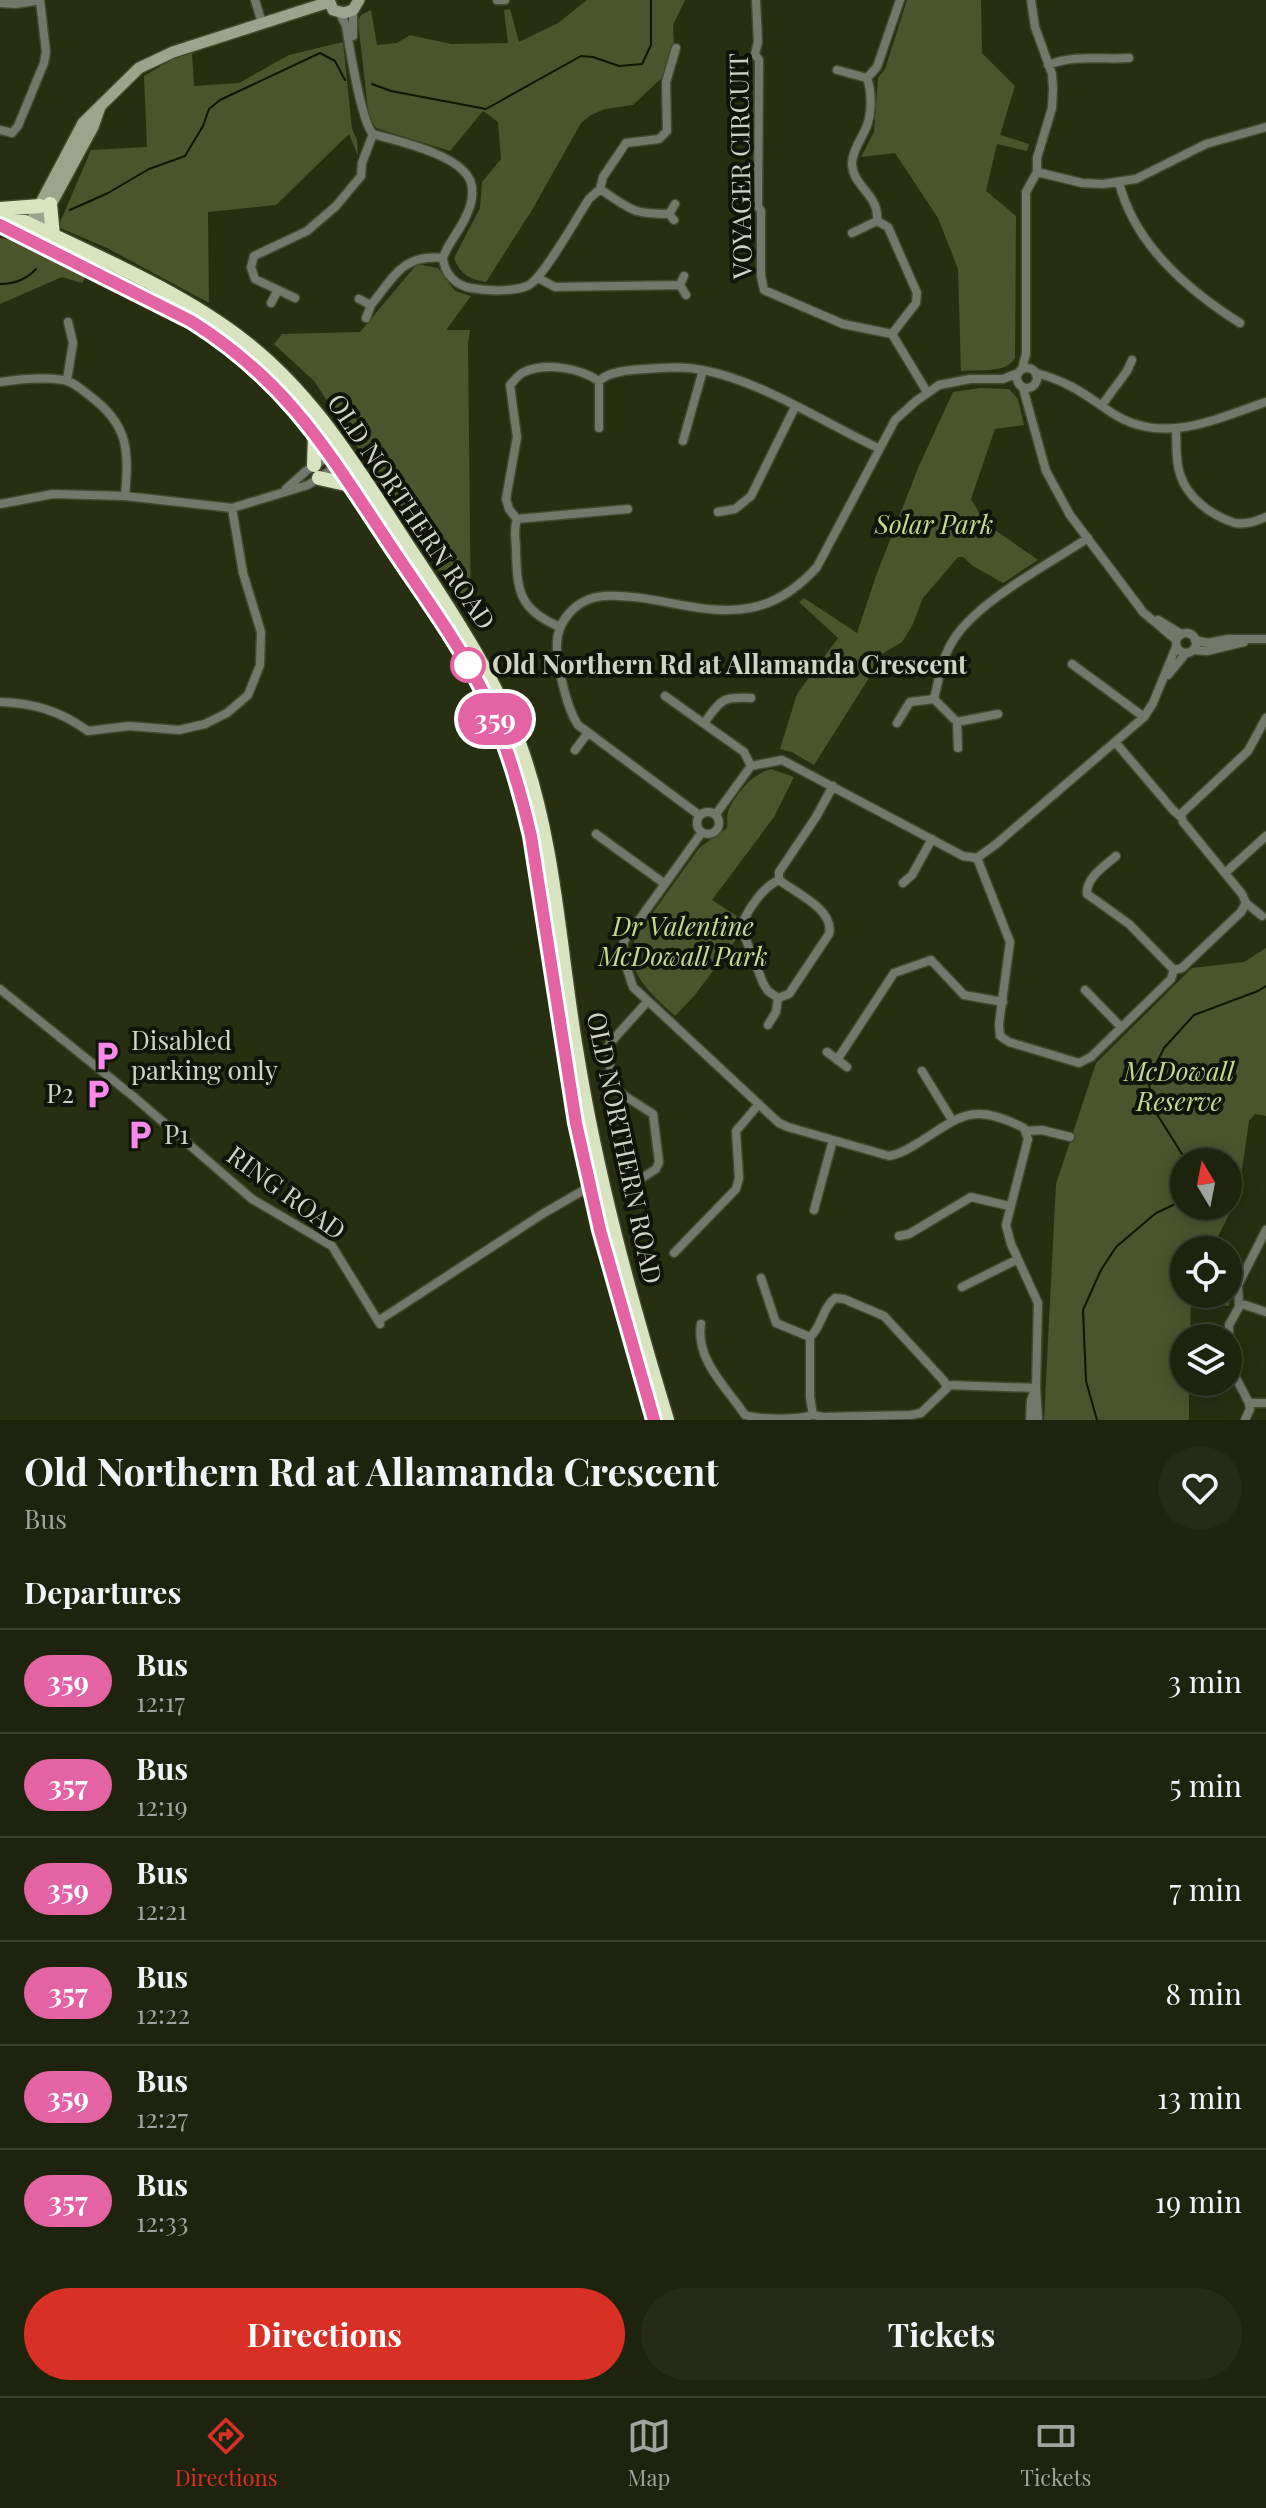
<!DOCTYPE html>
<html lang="en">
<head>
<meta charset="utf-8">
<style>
	:root { --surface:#1d230d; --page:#252b16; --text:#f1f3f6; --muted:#a0a49d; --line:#3b402e; --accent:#d93025 }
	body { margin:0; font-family:"Playfair Display",serif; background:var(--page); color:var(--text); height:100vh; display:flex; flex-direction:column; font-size:30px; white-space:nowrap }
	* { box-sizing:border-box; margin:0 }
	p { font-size:26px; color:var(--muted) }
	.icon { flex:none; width:44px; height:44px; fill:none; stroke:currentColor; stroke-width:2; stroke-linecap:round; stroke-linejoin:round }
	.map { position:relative; height:1420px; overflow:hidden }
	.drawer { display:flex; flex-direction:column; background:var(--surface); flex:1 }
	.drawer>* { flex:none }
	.badge { padding:0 16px; border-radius:26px; font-size:28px; line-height:52px }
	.needle { width:52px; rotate:350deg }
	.tools { position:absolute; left:1170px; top:1148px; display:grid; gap:16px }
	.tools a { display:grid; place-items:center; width:72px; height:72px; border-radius:50%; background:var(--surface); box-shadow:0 4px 20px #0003,0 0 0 2px var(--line); font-size:40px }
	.map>.badge { position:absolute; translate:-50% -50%; box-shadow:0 0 0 4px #fff }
	h2 { padding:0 24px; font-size:30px; line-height:72px }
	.round { display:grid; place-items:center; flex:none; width:84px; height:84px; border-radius:42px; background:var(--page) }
	.overview { display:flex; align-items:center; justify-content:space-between; height:136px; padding:0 24px }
	h1 { font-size:38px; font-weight:700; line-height:60px }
	.button { display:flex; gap:16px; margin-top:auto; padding:16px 24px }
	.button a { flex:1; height:92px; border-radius:48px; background:var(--accent); color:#fff; font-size:32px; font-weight:700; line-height:92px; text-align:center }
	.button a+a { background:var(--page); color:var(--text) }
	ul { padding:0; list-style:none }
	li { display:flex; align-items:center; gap:24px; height:104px; padding:0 24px; border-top:2px solid var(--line) }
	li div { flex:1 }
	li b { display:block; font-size:30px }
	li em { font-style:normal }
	li .badge { min-width:88px; font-weight:700; text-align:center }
	.tabs { display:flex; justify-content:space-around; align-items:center; height:112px; border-top:2px solid var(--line); background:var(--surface); font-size:22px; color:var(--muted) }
	.tabs a { display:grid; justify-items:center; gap:4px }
	.tabs .current { color:var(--accent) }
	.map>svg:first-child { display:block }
</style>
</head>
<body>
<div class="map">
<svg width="1266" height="1420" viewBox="0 0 1266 1420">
	<rect width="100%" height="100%" fill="#272f11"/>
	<path fill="#4a552e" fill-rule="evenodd" d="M587 0H685L673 25 674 45 664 76 633 105 605 109 591 115 581 123 532 210 486 282C469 279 460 274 454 258L480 208 482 182 501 159 498 122 483 111 450 151 376 128 371 121 368 110 358 21 361 15 371 10 377 45 397 43 410 35 451 44 508 43 504 10 510 9 519 42 558 23Z
		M907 0H981L982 53 1015 86 1000 135 1029 144 1027 151 997 144 986 191 1016 216 1015 358C1006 374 979 369 961 371L958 269 938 218 895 153 861 157 874 132 878 78 885 69Z
		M343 42 352 129 357 140 358 156 349 134 276 205 208 212 209 303 107 248 58 227 91 150 147 147 144 76 173 59 192 52 194 86 239 83 289 55Z
		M0 238 11 240 86 277 82 283 62 277 0 304Z
		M417 264 438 268 455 291 471 296 446 330H470L468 345 471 619 314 381 274 344 282 334 360 332Z
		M980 388 1009 389 1018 399 1024 425 995 429 971 499 985 523 1038 560 1003 583 973 566 963 557H958L923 598 912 626 902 642 880 655 867 681 814 765 792 752 780 749 797 694 838 638 799 602 804 598 857 633 876 576 918 468 953 392Z
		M771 769 794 777 774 817 712 900 737 916 731 926 737 938 695 995 675 1016C652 994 621 971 636 936L700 847 727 828C728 822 726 814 729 809 738 791 753 774 771 769Z
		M1266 948V1116L1255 1114 1249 1121 1238 1197 1211 1250H1184V1294H1228V1286H1231L1229 1306 1191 1303 1190 1338H1184V1382H1189V1420H1044L1056 1184 1096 1063 1192 968 1244 962ZM1184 1162H1228V1206H1184Z"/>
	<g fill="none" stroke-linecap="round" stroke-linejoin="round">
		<path stroke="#0f1600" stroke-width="2" d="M372 84 391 91 486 109 581 56 593 57 619 66 642 64 651 45V0
			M70 210 108 193 149 169 185 156 203 126 209 109 220 100 320 53 335 61 345 80
			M0 284C15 284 26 280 36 269
			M1187 1162 1155 1111 1148 1080 1164 1048 1194 1015 1258 991 1266 986
			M1097 1420 1086 1381 1083 1310 1101 1270 1116 1247 1156 1213 1184 1200"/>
		<g stroke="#424a2e" stroke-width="11">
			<path id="street" d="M255 0 262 23
				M497 0H505
				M756 0 758 42 755 54 759 60 758 206 761 211V276L764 290 843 324 892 334
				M0 3 16 4 40 0
				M353 10V36
				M340 13 346 26C349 45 362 124 373 134 398 141 463 155 471 183 474 193 471 205 467 214 461 230 448 242 443 258 444 273 456 286 471 288 486 291 513 292 527 286 542 281 578 215 589 199L600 189 603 177 626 143 659 139 667 131 666 82 676 48
				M1048 65C1076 54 1100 60 1129 58
				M837 70 867 78
				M0 130 12 133 18 126 44 63 46 52 40 0
				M1037 172 1082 183 1103 184 1136 179 1206 144 1266 127
				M1119 182C1134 244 1189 291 1240 323
				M600 189C631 210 632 214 669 214
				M674 220 669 214 675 204
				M852 233 877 221
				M684 276 680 285 686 295
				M538 278 555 287 680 285
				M295 298 255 279 251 267 254 256 307 231 336 206 361 176 362 163 373 134
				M359 299 371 305 366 318
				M271 303 278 290
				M371 305C394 277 402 254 443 258
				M892 334 916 303 917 293 888 227 877 221C880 195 853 187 852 164 852 151 861 140 866 128 872 114 872 92 867 78L877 67 900 0
				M892 334 927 392
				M1017 378a10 10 0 1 1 20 0a10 10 0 1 1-20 0Z
				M1022 369 1026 354V192L1037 172V158L1052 108 1053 89 1052 74 1035 27 1031 0
				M1036 373C1070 382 1084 394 1112 413 1163 446 1215 419 1266 402
				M67 380 73 343 68 322
				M599 381V428
				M0 382C21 379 43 377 63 380 73 381 82 390 90 396 129 425 129 451 125 496
				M1023 388 1046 471 1070 515 1143 612 1176 640
				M1102 405 1127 371 1132 360
				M1176 430C1177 444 1175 460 1180 474 1187 498 1212 516 1235 523 1245 525 1257 521 1266 517
				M683 441 703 370
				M286 489 306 471 343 447
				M0 504 53 494 125 496 232 508 308 485 340 464
				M718 512 735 509 751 496 795 407
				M517 519 628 509
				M1158 620 1181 634
				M560 627C519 610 517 591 516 550 516 538 513 531 517 519L509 509 506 499 517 437 510 385C514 381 519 374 524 372 546 362 579 368 599 381 610 371 630 370 646 369 664 368 683 366 702 370 759 380 825 423 878 448
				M1176 643a10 10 0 1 1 20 0a10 10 0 1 1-20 0Z
				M1195 640 1208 643 1228 639H1266
				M1193 650 1207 651 1244 642
				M1072 664 1144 717
				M1168 675 1186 653
				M665 696 744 752 751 766
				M934 699C939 679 942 657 954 639 978 601 1049 564 1088 538
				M934 699 957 722 958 748
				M0 702C34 703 60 711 88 731L129 726 179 730 205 724 227 713 248 695 260 665 261 632 243 573 232 508
				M957 722 998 714
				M704 723C721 700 722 696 751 698
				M897 723 910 702 934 699
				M575 750 587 734
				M697 823a11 11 0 1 1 22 0a11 11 0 1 1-22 0Z
				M716 814 751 766 782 760 963 856 977 858 995 845 1144 717 1153 703 1176 647
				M699 815 578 725C567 709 558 669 557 649 555 621 577 598 604 596 652 593 702 617 750 608 777 603 799 587 817 567L895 420 916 401 939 385 970 379H1003L1018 373
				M1180 815 1248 751 1266 718
				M702 832 624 941 622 953 633 987 779 1123 788 1127 889 1156C900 1154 908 1149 918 1143 962 1115 972 1102 1024 1128L1028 1139 1006 1225 1011 1244 1038 1303 1036 1388 1038 1420
				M596 834 665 884
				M1116 856C1105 866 1086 877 1087 894L1129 924 1174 970
				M977 858 1010 942 999 1024 1000 1036 1009 1042 1079 1063 1091 1057 1171 979 1174 970 1182 968 1241 912 1246 903 1242 894 1183 822 1182 818 1173 810 1116 743
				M1225 873 1266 836
				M779 880C796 893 835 910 829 934L789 994 778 998 768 991 763 983 741 927C747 910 763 887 779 880V872L816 817 833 786
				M903 883 912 875 932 839
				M1246 903 1262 916
				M0 989 134 1097 252 1199 332 1246 380 1324
				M1085 990 1121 1027
				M768 1025 776 1012 778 998
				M827 1052 847 1067
				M837 1060 894 973 931 960 964 995 1003 1002
				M922 1071 952 1120
				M1026 1131 1042 1130 1070 1137
				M631 1185 656 1169 659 1162 653 1114 614 1089 607 1050 610 1043 647 1002
				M814 1210 833 1140
				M899 1236 909 1234 971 1197 1009 1206
				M674 1253 736 1189 739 1178 736 1131 759 1104
				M761 1278 776 1323 810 1337
				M962 1287 1018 1259
				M835 1298 844 1299 884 1316 944 1381 947 1388 921 1413 911 1415 823 1417 813 1415 810 1397V1337C822 1327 822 1308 835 1298Z
				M1239 1303 1266 1312
				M378 1321 544 1213 591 1186
				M701 1324C695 1359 726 1387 745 1415 761 1420 796 1420 813 1415
				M947 1385 1036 1388
				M1249 1403H1266
				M1030 1420 1031 1400 1035 1390
				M1245 1420 1250 1409 1249 1403 1234 1374 1229 1349V1325L1239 1307 1238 1285 1266 1230"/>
		</g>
		<g stroke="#424a2e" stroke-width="14">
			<path id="secondary" d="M329 0 333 10 344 13 353 10 359 0
				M27 229 83 123 139 68 173 52 329 2
				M35 234 93 127 100 107"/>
		</g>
		<g stroke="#424a2e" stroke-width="17">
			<path id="highway" d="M50 204 53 236
				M0 209 40 206
				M0 210C80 250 175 287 245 342 307 390 347 453 389 517 437 592 489 663 520 746 555 843 559 949 576 1049 596 1175 630 1298 667 1420
				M0 225 191 321C288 383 327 450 388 542 419 589 454 636 480 686 504 734 519 784 531 836L576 1123 609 1263 654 1420
				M314 465 315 434
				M319 478 350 485"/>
		</g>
		<use href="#street" stroke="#73786a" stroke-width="8"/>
		<use href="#secondary" stroke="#9ca48d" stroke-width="11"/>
		<use href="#highway" stroke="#d8e4c0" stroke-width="14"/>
	</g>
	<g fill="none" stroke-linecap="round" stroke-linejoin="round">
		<g stroke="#fff" stroke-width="18">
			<path id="line" d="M0 225 191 321C288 382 327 450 388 542 419 589 454 636 480 686 504 734 519 784 531 836L576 1123 600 1230 654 1420"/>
		</g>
		<use href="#line" stroke="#e463a4" stroke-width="12"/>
	</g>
	<defs>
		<g id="parking-bare" transform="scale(2.4)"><path d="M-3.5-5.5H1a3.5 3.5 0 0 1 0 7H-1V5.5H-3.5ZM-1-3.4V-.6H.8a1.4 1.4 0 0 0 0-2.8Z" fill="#f888ea" stroke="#111509" stroke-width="2.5" paint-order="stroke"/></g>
	</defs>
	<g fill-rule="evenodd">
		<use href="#parking-bare" x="107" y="1056"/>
		<use href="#parking-bare" x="98" y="1094"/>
		<use href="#parking-bare" x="140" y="1135"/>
	</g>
	<circle fill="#fff" stroke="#e463a4" stroke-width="4" cx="468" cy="665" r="16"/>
	<g text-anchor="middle" stroke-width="8" stroke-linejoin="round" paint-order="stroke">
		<g font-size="26" fill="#cfd5c4" stroke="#111509">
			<text transform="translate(741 166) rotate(-91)" y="9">VOYAGER CIRCUIT</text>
			<text transform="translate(411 512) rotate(56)" y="9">OLD NORTHERN ROAD</text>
			<text transform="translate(624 1148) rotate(78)" y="9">OLD NORTHERN ROAD</text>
			<text transform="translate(286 1193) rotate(36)" y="9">RING ROAD</text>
		</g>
		<g font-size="26" font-style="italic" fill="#c4da92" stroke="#111509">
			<text x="934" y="534">Solar Park</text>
			<text x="683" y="936">Dr Valentine<tspan x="683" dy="30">McDowall Park</tspan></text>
			<text x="1179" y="1081">McDowall<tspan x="1179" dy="30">Reserve</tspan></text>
		</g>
		<g font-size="26" font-weight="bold" fill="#cfd5c4" stroke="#111509" text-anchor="start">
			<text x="492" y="674">Old Northern Rd at Allamanda Crescent</text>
		</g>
		<g font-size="26" fill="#cfd5c4" stroke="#111509" text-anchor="start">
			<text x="131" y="1050">Disabled<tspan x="131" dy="30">parking only</tspan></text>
			<text x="74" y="1103" text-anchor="end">P2</text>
			<text x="164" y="1144">P1</text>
		</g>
	</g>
</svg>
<div class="tools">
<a><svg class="needle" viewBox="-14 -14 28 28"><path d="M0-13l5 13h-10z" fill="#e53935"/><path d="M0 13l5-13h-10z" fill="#a0a49d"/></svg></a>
<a><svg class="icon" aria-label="locate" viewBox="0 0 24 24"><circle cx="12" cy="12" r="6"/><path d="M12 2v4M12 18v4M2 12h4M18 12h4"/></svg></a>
<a><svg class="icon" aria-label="layers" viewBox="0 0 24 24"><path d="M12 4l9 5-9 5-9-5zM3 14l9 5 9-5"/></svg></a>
</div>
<b class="badge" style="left:495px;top:719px;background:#e463a4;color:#fff">359</b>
</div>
<section class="drawer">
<div class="overview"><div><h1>Old Northern Rd at Allamanda Crescent</h1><p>Bus</p></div><a class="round"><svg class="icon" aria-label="heart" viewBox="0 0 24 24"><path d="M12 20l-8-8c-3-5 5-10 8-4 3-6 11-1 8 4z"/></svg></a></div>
<h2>Departures</h2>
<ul>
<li><span class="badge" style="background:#e463a4;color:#fff">359</span><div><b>Bus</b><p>12:17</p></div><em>3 min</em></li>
<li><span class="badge" style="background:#e463a4;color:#fff">357</span><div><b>Bus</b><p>12:19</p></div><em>5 min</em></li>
<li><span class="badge" style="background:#e463a4;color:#fff">359</span><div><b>Bus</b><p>12:21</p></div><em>7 min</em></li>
<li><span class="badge" style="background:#e463a4;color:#fff">357</span><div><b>Bus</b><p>12:22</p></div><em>8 min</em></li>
<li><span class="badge" style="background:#e463a4;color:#fff">359</span><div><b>Bus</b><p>12:27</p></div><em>13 min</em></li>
<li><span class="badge" style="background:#e463a4;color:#fff">357</span><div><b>Bus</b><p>12:33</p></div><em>19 min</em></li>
</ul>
<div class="button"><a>Directions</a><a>Tickets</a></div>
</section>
<nav class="tabs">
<a class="current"><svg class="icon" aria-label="directions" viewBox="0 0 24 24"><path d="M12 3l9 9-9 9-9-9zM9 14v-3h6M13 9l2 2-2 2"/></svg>Directions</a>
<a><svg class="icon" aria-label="map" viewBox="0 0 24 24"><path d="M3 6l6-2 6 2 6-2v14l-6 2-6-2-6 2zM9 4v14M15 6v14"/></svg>Map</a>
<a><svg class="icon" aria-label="tickets" viewBox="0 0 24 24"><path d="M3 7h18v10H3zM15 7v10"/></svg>Tickets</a>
</nav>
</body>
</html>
